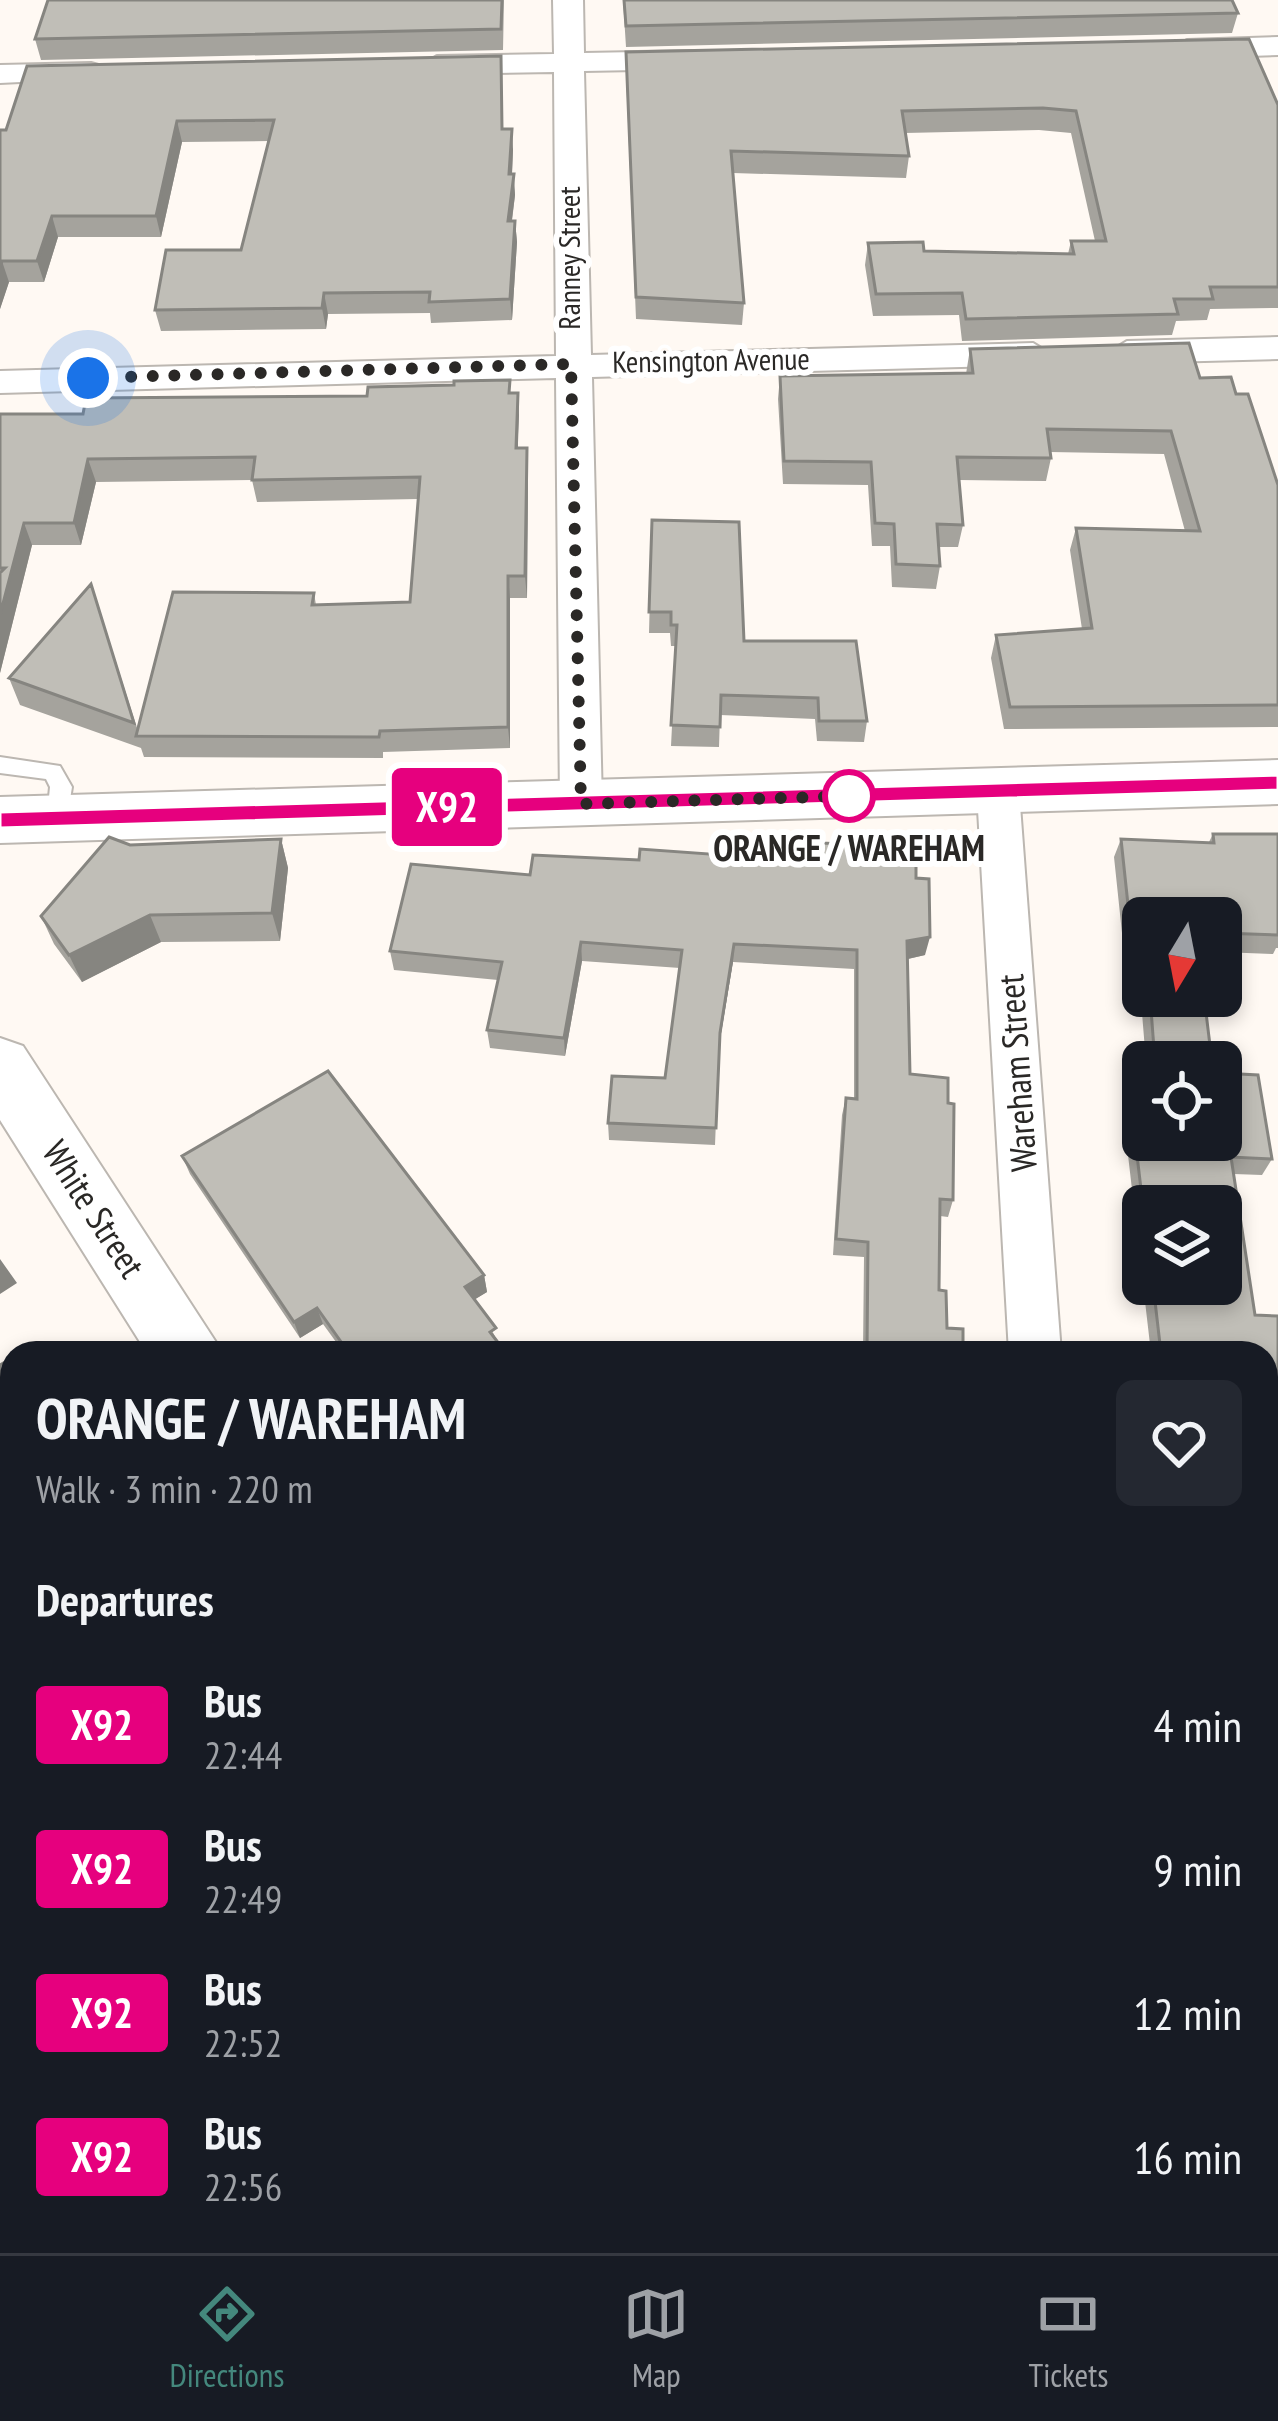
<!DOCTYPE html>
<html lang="en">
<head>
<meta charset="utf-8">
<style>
	:root { --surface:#171b24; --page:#242831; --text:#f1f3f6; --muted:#9ea1a6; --line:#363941; --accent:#44887d }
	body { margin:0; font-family:"PT Sans Narrow",sans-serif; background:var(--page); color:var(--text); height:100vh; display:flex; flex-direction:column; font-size:45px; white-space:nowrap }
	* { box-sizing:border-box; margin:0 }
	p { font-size:39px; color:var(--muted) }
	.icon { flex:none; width:66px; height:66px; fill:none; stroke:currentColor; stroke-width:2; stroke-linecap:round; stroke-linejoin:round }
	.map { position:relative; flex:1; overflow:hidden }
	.sheet { position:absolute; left:0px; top:1341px; width:1278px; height:912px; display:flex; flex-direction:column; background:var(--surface); border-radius:36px 36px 0 0; box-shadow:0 6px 18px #0003 }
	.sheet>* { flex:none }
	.badge { padding:0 24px; border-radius:9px; font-size:42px; line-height:78px }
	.needle { width:78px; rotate:190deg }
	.tools { position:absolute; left:1122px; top:897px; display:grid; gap:24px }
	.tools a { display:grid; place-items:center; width:120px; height:120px; border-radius:18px; background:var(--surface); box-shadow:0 6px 18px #0003; font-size:60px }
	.you { position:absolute; width:60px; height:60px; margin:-30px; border:9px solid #fff; border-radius:50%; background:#1a73e8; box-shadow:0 0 0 18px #1a73e833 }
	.map>.badge { position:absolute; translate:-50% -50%; box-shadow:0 0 0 6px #fff }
	h2 { padding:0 36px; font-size:45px; line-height:108px }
	.round { display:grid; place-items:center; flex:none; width:126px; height:126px; border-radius:18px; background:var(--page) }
	.overview { display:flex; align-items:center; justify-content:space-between; height:204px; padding:0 36px }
	h1 { font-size:57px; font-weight:600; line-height:90px }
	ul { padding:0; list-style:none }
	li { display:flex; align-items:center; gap:36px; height:144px; padding:0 36px }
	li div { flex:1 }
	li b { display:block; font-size:45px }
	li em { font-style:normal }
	li .badge { min-width:132px; font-weight:700; text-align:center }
	.tabs { display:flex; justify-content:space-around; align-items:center; height:168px; border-top:3px solid var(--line); background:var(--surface); font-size:33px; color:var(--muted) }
	.tabs a { display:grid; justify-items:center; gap:6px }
	.tabs .active { color:var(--accent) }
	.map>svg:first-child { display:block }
</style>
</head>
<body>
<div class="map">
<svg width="1278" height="2253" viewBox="0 0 1278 2253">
	<rect width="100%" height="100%" fill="#fff9f3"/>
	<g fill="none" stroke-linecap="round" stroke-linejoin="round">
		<g stroke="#bcb7b1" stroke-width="4">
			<path id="lane" d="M0 757 60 766 72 787 66 824 58 826 47 818 50 787 46 779 0 773Z"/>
		</g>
		<g stroke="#bcb7b1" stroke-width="4">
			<path id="street" d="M553 0H583L584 53 691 51 706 60 691 69 584 71 591 355 1033 343 1051 354 1033 365 592 377 602 804 596 815 581 820 566 815 560 804 556 378 0 393V371L556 356 554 72 437 74 422 65 437 56 554 54Z
				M1278 37V55L1187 58 1172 49 1187 40Z
				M91 63 102 66 106 72 102 78 0 83V65Z
				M1278 337V359L1127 363 1109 352 1127 341Z
				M998 776 1013 781 1019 792 1061 1353H1009L977 792 983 781Z
				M1075 2241H1141L1142 2253H1076Z"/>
		</g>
		<g stroke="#bcb7b1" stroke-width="4">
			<path id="secondary" d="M1278 760V804L0 843V797Z
				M0 1038 23 1046 223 1353H147L0 1120Z
				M704 2241H799L804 2253H709Z"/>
		</g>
		<use href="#lane" fill="#fff" fill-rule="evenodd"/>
		<use href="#street" fill="#fff" fill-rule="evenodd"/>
		<use href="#secondary" fill="#fff" fill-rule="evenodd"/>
	</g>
	<path fill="#a5a39d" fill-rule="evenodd" d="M504 0 503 50 41 60 35 39Z
		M623 0H1232L1238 13 1232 33 626 47Z
		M501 56 503 129 513 150 512 174 515 195 512 221H515L517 242 512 320 431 323 430 313 328 314 326 329 161 331 155 310 241 250 269 141 182 142 161 237H58L44 282H9L0 309V130Z
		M626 74 1278 105V308L1210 309 1207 320 1176 321 1172 335 962 341 959 315 873 316 865 265 868 243 924 251 1068 254 1071 241H1095L1071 133 1039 130 905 133 909 156 906 178 733 173 744 303 742 325 636 319Z
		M970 349 1200 378 1236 394 1278 485V727L1004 729 991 658 996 635 1082 629 1070 550 1076 528 1185 531 1164 454 1050 452 1051 458 1046 481 959 480 963 525 958 547H939L940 566 936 589 892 587 890 546H872L868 485 783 484 778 399 780 376 966 374Z
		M510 380V393H518V448L528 470 527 598H510V748L383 752V758L144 757 141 748 20 705 9 678 91 584 138 731 314 593 316 605 410 602 418 499 257 502 252 480 96 482 81 545H32L0 673V414H83L367 396Z
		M652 520 744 641 867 721 864 742 817 741 815 719 720 715 719 747 671 746 676 646H671L670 633H649Z
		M1213 834H1278V948H1276L1273 954 1221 952V918H1143V996H1204L1212 1062H1146L1137 952H1124L1114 857 1121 839 1209 842Z
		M281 839 288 868 280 941 161 942 82 982 54 944 41 916 130 845Z
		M750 857H890L916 878 925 955 908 959 910 1074 948 1103 953 1200 948 1217 940 1216 939 1290 947 1328 963 1353H863L864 1257 833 1255 842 1115 846 1098H854V969L733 962 719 1046 715 1145 609 1140 608 1123 665 1078 680 968 582 961 565 1056 490 1048 487 1030 498 980 394 970 390 951 530 875 639 860Z
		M1130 1096 1272 1159 1262 1175 1234 1174 1255 1315 1278 1316V1839H1266V1353H1151L1123 1112ZM1143 1206 1221 1284H1143Z
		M182 1156 484 1275 487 1292 475 1299 499 1344 506 1353H344L323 1324 300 1338 190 1174Z
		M1266 2002 1278 2004V2188L1266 2187Z"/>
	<path fill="#868580" d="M177 121 182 142 161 237 156 216Z
		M512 129 513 150 511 195 509 174Z
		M514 174 515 195 509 242 508 221Z
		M52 216 58 237 44 282 37 261Z
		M515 221 517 242 512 320 510 299Z
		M2 261 9 282 0 309V267Z
		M324 293 328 314 326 329 322 308Z
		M518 393 519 415 517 470 516 448Z
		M527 448 528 470 527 598 525 576Z
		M88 459 96 482 81 545 74 523Z
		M24 523 32 545 0 673V615Z
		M508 576 510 598V748L508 727Z
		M281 839 288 868 280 941 272 913Z
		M150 915 161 942 82 982 69 955Z
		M930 937 925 955 903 960 907 941Z
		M581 942 582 961 565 1056 564 1038Z
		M734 944 733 962 718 1051 720 1033Z
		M0 1259 17 1283 0 1294Z
		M484 1275 487 1292 469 1303 465 1287Z
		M317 1308 323 1324 300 1338 294 1322Z
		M12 1455V1491L0 1498V1463Z
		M12 1887V1918L0 1929V1898Z
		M173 2241H182L168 2253H159Z"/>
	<path fill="#c0beb7" stroke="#868580" stroke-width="3" d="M48 0H502L501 29 35 39Z
		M624 0H1232L1238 13 626 26Z
		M1249 39 1278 105V287H1210L1213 299H1174L1178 314 966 319 962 293 876 294 868 243 923 242 924 251 1074 254 1071 241H1106L1076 111 1043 108 902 111 909 156 731 151 744 303 636 297 626 52Z
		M501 56 502 129H512L509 174H514L508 221H515L510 299 429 302 430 292 324 293 322 308 155 310 166 250H241L274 120 177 121 156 216H52L37 261H2L0 267V130H6L27 66Z
		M1189 343 1200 378 1231 377 1236 394H1248L1278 485V705L1010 707 996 635 1092 628 1076 528 1200 531 1171 431 1047 429 1051 458 957 457 963 525 937 524 940 566 896 564 894 524 875 523 871 462 784 461 780 376 973 373 970 349Z
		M510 380 509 393H518L516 448H527L525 576H508V727L380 731 379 737 136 736 173 592 314 593 312 605 410 602 420 477 252 480 255 457 88 459 74 523H24L0 615V573L5 568H0V414H83L86 398 367 396 368 387 454 385V381Z
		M652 520 739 522 744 641H856L867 721H819L818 698 721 695 720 727 671 725 677 625H671V612H649Z
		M91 584 134 723 9 678Z
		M1213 834H1278V935L1221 933V918H1143V934L1131 933 1121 839 1214 843Z
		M109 837 130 845 281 839 272 913 150 915 69 955 41 916Z
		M751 840 890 846V857L916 858V878L929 879 930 937 907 941 910 1074 948 1078V1103L954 1104 953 1200 940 1199 939 1290 946 1291 947 1328 963 1329V1353H867L868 1242 836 1239 846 1098 857 1099V950L734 944 720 1033 716 1128 608 1123 612 1076 665 1078 682 950 581 942 564 1038 487 1030 502 962 390 951 411 864 530 875 533 855 639 860 640 849 750 857Z
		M1150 996H1204L1212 1062H1155Z
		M328 1071 484 1275 465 1287 496 1328 490 1332 506 1353H349L317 1308 294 1322 182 1156Z
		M1221 1073 1258 1075 1272 1159 1231 1157 1255 1315 1278 1316V1832L1266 1831V1353H1161L1153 1284H1221V1206H1143L1130 1096H1143V1140H1221Z
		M37 1344 43 1353H21Z
		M12 1358V1455L0 1463V1365Z
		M12 1758V1887L0 1898V1768Z
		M1266 2002 1278 2004V2169L1273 2115 1266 2114Z
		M121 2241H173L159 2253H128Z
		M448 2241H468L471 2246 475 2241H593L595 2244 586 2253H436Z"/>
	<path fill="#e6007e" stroke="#fff" stroke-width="3" d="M1278 775V790L0 828V812Z"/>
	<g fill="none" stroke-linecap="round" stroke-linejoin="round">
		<path stroke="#2a2826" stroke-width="12" stroke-dasharray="0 21.6" d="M88 378 571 364 581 804 849 796"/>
	</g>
	<circle fill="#fff" stroke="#e6007e" stroke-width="6" cx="849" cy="796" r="24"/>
	<g text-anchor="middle" stroke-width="12" stroke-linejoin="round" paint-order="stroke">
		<g font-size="30" fill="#2a2826" stroke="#fff">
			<text transform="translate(570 258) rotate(-90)" y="10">Ranney Street</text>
			<text transform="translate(711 361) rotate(-1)" y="10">Kensington Avenue</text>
		</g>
		<g font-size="36" font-weight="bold" fill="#2a2826" stroke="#fff">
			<text x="849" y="861">ORANGE / WAREHAM</text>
		</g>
		<g font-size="36" fill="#2a2826" stroke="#fff">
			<text transform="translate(1017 1073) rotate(-94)" y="13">Wareham Street</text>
			<text transform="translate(94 1209) rotate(57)" y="13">White Street</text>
		</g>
	</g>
</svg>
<div class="tools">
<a><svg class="needle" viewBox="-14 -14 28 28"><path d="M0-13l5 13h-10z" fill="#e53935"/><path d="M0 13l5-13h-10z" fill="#9ea1a6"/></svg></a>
<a><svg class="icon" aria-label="locate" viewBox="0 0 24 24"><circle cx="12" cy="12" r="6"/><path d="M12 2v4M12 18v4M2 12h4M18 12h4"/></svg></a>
<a><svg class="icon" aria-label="layers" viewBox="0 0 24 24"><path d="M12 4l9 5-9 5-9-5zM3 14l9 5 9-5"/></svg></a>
</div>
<div class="you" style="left:88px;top:378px"></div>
<b class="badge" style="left:447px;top:807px;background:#e6007e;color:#fff">X92</b>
<section class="sheet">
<div class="overview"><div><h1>ORANGE / WAREHAM</h1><p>Walk · 3 min · 220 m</p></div><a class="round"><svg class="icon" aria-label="heart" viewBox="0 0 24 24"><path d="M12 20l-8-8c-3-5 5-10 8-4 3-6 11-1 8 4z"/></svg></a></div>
<h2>Departures</h2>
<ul>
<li><span class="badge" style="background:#e6007e;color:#fff">X92</span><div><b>Bus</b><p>22:44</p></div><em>4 min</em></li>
<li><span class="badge" style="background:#e6007e;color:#fff">X92</span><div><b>Bus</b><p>22:49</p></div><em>9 min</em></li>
<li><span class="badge" style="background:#e6007e;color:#fff">X92</span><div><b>Bus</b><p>22:52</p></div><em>12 min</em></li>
<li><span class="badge" style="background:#e6007e;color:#fff">X92</span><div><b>Bus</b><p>22:56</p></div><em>16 min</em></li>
</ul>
</section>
</div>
<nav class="tabs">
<a class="active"><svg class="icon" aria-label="directions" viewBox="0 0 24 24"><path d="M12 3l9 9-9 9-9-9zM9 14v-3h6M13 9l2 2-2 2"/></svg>Directions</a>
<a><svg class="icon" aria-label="map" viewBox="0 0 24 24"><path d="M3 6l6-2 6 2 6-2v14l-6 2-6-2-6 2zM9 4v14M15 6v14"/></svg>Map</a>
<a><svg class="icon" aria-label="tickets" viewBox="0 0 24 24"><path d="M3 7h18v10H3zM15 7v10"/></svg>Tickets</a>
</nav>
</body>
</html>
